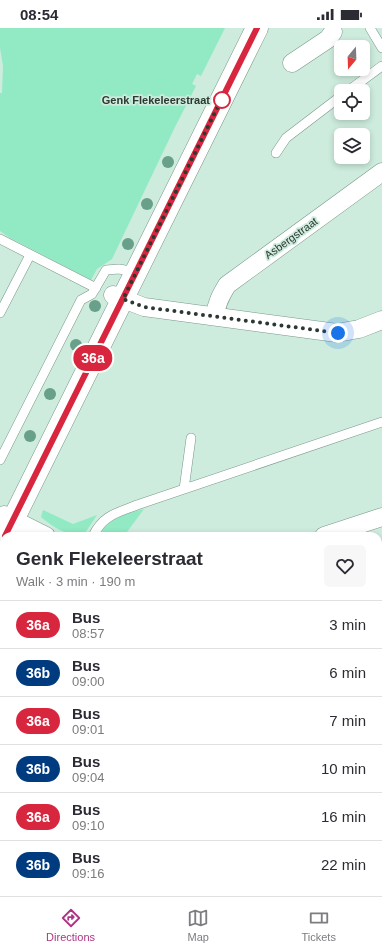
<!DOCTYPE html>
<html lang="en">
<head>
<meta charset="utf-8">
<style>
	:root { --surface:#fff; --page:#f7f7f7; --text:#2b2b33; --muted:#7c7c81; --line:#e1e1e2; --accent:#af3385 }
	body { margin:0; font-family:Arial,sans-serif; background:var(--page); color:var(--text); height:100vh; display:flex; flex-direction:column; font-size:15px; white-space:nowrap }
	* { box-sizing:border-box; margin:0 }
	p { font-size:13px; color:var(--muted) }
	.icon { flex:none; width:22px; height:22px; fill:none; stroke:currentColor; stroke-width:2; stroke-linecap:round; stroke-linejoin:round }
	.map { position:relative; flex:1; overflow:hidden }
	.panel { position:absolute; left:0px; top:504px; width:382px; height:364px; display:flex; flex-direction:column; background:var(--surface); border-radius:12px 12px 0 0; box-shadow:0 2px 6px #0003 }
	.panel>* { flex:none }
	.badge { padding:0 8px; border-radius:13px; font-size:14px; line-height:26px }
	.needle { width:26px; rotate:199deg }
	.buttons { position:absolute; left:334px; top:12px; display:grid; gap:8px }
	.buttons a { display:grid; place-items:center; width:36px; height:36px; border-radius:6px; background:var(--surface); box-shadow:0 2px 6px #0003; font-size:20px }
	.you { position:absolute; width:20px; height:20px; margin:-10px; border:3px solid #fff; border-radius:50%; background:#1a73e8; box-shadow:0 0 0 6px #1a73e833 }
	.map>.badge { position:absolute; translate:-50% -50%; box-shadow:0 0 0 2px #fff }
	.round { display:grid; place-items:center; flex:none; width:42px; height:42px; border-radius:6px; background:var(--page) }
	.headline { display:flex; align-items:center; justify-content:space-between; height:68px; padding:0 16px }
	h1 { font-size:19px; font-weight:800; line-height:30px }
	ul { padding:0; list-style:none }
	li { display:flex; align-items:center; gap:12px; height:48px; padding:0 16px; border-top:1px solid var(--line) }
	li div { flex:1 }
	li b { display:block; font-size:15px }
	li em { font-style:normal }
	li .badge { min-width:44px; font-weight:700; text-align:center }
	.status { display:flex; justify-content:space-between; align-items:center; height:28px; padding:0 20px; background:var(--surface); direction:ltr }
	.status svg { height:11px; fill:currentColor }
	.tabs { display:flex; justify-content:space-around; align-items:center; height:56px; border-top:1px solid var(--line); background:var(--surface); font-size:11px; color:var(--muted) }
	.tabs a { display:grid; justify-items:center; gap:2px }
	.tabs .active { color:var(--accent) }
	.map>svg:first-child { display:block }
</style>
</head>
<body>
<div class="status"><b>08:54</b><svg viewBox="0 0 49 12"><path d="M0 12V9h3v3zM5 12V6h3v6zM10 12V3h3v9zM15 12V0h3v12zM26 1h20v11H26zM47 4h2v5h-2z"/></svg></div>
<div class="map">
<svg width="382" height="868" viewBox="0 0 382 868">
	<rect width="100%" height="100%" fill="#cdecdd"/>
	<path fill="#91eac3" d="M0 0H225L201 48 197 46 192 56 196 58 175 99 112 231 97 241 91 252 10 210 0 203V65H2L3 38 0 20Z
		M144 481 124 508H99C105 491 129 485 144 481Z
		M43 482 73 496 97 487 83 508C67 508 53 499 41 489Z
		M0 773H3L4 775V842L0 843Z"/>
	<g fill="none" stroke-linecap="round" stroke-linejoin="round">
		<g stroke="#7b988a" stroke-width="10">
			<path id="service" d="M370 0 382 20
				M348 63 382 38
				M276 125 286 110 341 68
				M0 211 96 260
				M0 285 30 227
				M0 432 81 272 92 266 106 242 119 241 125 242
				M184 461 191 410
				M93 508C103 487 117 485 137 477L382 394
				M378 562 382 574
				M0 750 4 742
				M0 846 4 845"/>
		</g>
		<g stroke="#7b988a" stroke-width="19">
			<path id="minor" d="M292 35 328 11 333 4
				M113 267 144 279 337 305 359 301 382 292
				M215 288C216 276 221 267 227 257L382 144
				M4 487 46 508
				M324 508 382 489
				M378 842 382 840
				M184 864 186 868
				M360 864 361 868
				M297 868 310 864"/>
		</g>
		<g stroke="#7b988a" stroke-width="23">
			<path id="tertiary" d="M5 508 257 0"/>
		</g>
		<use href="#service" stroke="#fff" stroke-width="9"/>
		<use href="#minor" stroke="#fff" stroke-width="18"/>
		<use href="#tertiary" stroke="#fff" stroke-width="22"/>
	</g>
	<g fill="#68a08a">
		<circle cx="168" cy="134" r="6"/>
		<circle cx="147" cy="176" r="6"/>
		<circle cx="128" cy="216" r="6"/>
		<circle cx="95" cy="278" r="6"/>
		<circle cx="76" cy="317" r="6"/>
		<circle cx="50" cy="366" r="6"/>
		<circle cx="30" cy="408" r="6"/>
	</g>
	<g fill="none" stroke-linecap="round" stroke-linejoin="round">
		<g stroke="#fff" stroke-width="9">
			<path id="line" d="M5 508 257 0"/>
		</g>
		<use href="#line" stroke="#d7263d" stroke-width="6"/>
		<path stroke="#2c3832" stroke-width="4" stroke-dasharray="0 7.2" d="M222 72 224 66 123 271 144 279 338 305"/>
	</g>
	<circle fill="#fff" stroke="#d7263d" stroke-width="2" cx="222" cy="72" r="8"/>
	<g text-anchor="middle" stroke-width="3.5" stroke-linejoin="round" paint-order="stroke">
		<g font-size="11" font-weight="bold" fill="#2c3832" stroke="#cdecdd" text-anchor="end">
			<text x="210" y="76">Genk Flekeleerstraat</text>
		</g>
		<g font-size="11" fill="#2c3832" stroke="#cdecdd">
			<text transform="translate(291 210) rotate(-36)" y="4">Asbergstraat</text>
		</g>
	</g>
</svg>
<div class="buttons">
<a><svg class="needle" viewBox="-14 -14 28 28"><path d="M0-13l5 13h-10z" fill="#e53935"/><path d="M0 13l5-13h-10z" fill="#7c7c81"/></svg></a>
<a><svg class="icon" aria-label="locate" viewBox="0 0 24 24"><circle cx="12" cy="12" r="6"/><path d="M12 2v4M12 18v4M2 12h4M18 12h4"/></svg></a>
<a><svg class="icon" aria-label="layers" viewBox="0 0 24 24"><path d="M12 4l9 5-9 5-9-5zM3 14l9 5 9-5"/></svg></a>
</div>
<div class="you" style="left:338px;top:305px"></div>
<b class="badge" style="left:93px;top:330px;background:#d7263d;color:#fff">36a</b>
<section class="panel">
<div class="headline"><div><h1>Genk Flekeleerstraat</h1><p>Walk · 3 min · 190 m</p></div><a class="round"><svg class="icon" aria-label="heart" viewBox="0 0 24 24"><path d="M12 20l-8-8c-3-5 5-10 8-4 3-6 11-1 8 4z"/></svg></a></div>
<ul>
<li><span class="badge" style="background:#d7263d;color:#fff">36a</span><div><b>Bus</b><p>08:57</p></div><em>3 min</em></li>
<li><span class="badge" style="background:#003b80;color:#fff">36b</span><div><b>Bus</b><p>09:00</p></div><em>6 min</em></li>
<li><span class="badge" style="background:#d7263d;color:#fff">36a</span><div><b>Bus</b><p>09:01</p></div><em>7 min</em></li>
<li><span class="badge" style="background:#003b80;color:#fff">36b</span><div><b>Bus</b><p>09:04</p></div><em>10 min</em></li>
<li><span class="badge" style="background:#d7263d;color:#fff">36a</span><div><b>Bus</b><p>09:10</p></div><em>16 min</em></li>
<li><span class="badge" style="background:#003b80;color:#fff">36b</span><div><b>Bus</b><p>09:16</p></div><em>22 min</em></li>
</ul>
</section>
</div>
<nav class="tabs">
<a class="active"><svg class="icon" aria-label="directions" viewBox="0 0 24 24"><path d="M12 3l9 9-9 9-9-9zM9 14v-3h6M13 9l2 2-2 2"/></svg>Directions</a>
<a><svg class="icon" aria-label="map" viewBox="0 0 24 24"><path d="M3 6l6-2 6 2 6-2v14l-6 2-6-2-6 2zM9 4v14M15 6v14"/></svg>Map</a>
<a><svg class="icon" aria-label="tickets" viewBox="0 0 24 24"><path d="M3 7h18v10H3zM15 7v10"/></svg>Tickets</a>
</nav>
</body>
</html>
